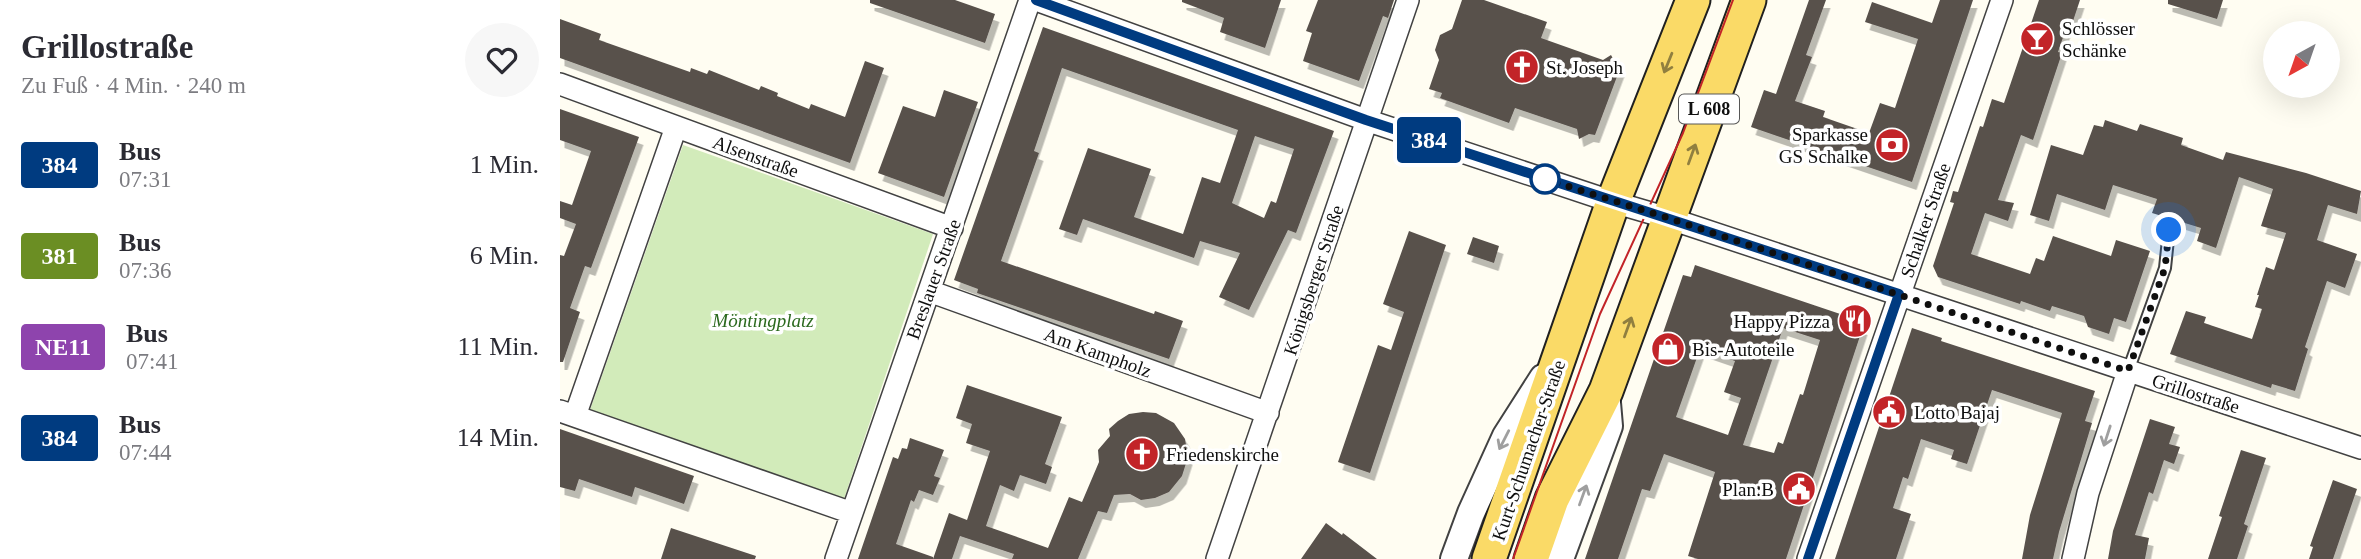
<!DOCTYPE html>
<html lang="de">
<head>
<meta charset="utf-8">
<style>
	:root { --surface:#fff; --page:#f7f7f7; --text:#2b2b33; --muted:#7c7c81 }
	body { margin:0; font-family:"Times New Roman",serif; background:var(--page); color:var(--text); height:100vh; display:flex; flex-direction:column; font-size:26px; white-space:nowrap }
	* { box-sizing:border-box; margin:0 }
	p { font-size:23px; color:var(--muted) }
	.icon { flex:none; width:38px; height:38px; fill:none; stroke:currentColor; stroke-width:2; stroke-linecap:round; stroke-linejoin:round }
	.map { position:relative; flex:1; overflow:hidden }
	.sheet { display:flex; flex-direction:column; background:var(--surface); width:560px }
	.sheet>* { flex:none }
	.badge { padding:0 14px; border-radius:5px; font-size:24px; line-height:46px }
	.needle { width:46px; rotate:220deg }
	.buttons { position:absolute; left:1703px; top:21px; display:grid; gap:14px }
	.buttons a { display:grid; place-items:center; width:77px; height:77px; border-radius:50%; background:var(--surface); box-shadow:0 7px 28px #0002; font-size:35px }
	.you { position:absolute; width:35px; height:35px; margin:-18px; border:5px solid #fff; border-radius:50%; background:#1a73e8; box-shadow:0 0 0 10px #1a73e833 }
	.map>.badge { position:absolute; translate:-50% -50%; box-shadow:0 0 0 4px #fff }
	.round { display:grid; place-items:center; flex:none; width:74px; height:74px; border-radius:37px; background:var(--page) }
	.headline { display:flex; align-items:center; justify-content:space-between; height:119px; padding:0 21px }
	h1 { font-size:33px; font-weight:800; line-height:52px }
	ul { padding:0; list-style:none }
	li { display:flex; align-items:center; gap:21px; height:91px; padding:0 21px }
	li div { flex:1 }
	li b { display:block; font-size:26px }
	li em { font-style:normal }
	li .badge { min-width:77px; font-weight:700; text-align:center }
	main { display:flex; flex:1; min-height:0 }
	.map>svg:first-child { display:block }
</style>
</head>
<body>
<main>
<section class="sheet">
<div class="headline"><div><h1>Grillostraße</h1><p>Zu Fuß · 4 Min. · 240 m</p></div><a class="round"><svg class="icon" aria-label="heart" viewBox="0 0 24 24"><path d="M12 20l-8-8c-3-5 5-10 8-4 3-6 11-1 8 4z"/></svg></a></div>
<ul>
<li><span class="badge" style="background:#003b80;color:#fff">384</span><div><b>Bus</b><p>07:31</p></div><em>1 Min.</em></li>
<li><span class="badge" style="background:#6b8e23;color:#fff">381</span><div><b>Bus</b><p>07:36</p></div><em>6 Min.</em></li>
<li><span class="badge" style="background:#8e44ad;color:#fff">NE11</span><div><b>Bus</b><p>07:41</p></div><em>11 Min.</em></li>
<li><span class="badge" style="background:#003b80;color:#fff">384</span><div><b>Bus</b><p>07:44</p></div><em>14 Min.</em></li>
</ul>
</section>
<div class="map">
<svg width="1801" height="559" viewBox="0 0 1801 559">
	<defs>
		<filter id="shadow"><feDropShadow dx="4.5" dy="8" stdDeviation="0" flood-color="#0004"/></filter>
	</defs>
	<rect width="100%" height="100%" fill="#fffdf2"/>
	<path fill="#d2ebba" d="M123 145 373 234 284 499 30 410Z"/>
	<path fill="#58514c" fill-rule="evenodd" filter="url(#shadow)" d="M310 0H395L435 14 425 43 310 3Z
		M622 0H721L705 48 660 32 664 18 622 2Z
		M758 0H834L828 18 823 16 799 81 743 61 752 33 746 31Z
		M902 0H924L987 22 981 38 1043 60 1051 55 1056 64 1061 66 1035 135 1029 134 1019 139 1017 129 955 108 949 123 880 98 882 93 869 89 879 60 875 50 880 35 892 29Z
		M1249 0H1266L1246 55 1252 57 1235 101 1265 111 1263 117 1309 133 1320 103 1335 108 1358 39 1305 22 1312 2 1372 23 1380 0H1413L1352 182 1191 127 1204 90 1216 94Z
		M1479 0H1520L1513 21 1509 20 1498 52 1502 53 1473 140 1461 135 1438 200 1454 203 1448 221 1425 213 1411 254 1470 274 1476 258 1484 261 1493 236 1551 256 1556 240 1590 251 1566 322 1554 318 1549 334 1528 327 1524 316 1492 306 1490 311 1461 301 1460 304 1378 277 1373 266 1394 203 1390 202 1393 191 1398 192 1420 126 1423 127 1432 99 1444 103Z
		M1608 0H1663L1657 19 1608 4Z
		M0 19 41 34 39 40 130 72 131 68 147 74 149 70 199 90 201 86 218 93 217 96 249 109 251 104 285 117 305 61 324 68 290 163 0 58Z
		M483 27 774 131 736 233 728 230 689 310 659 297 680 253 640 241 634 258 523 219 517 235 499 229 528 148 591 169 574 217 623 234 642 177 660 183 678 130 502 68 474 151 479 153 441 261 594 314 595 311 623 321 609 359 417 293 418 289 394 280ZM695 136 734 149 716 203 711 201 704 218 672 203Z
		M384 90 418 102 384 197 318 173 343 106 375 117Z
		M0 109 79 137 31 268 25 266 10 308 20 312 3 362H0V255L4 256 16 224 0 218V201L12 205 31 151 0 140Z
		M1545 120 1577 131 1580 124 1623 138 1621 145 1663 160 1666 152 1746 173 1801 191 1797 214 1768 205 1757 240 1797 254 1785 288 1767 281 1745 347 1748 349 1735 391 1712 384 1711 388 1610 354 1626 311 1646 317 1644 323 1692 339 1702 309 1695 307 1699 295H1697L1706 267 1714 270 1726 233 1701 226 1713 189 1679 177 1656 248 1637 241 1641 228 1592 213 1597 199 1553 185 1545 210 1497 194 1489 221 1470 215 1491 145 1523 155 1534 125 1543 127Z
		M849 231 886 245 810 473 778 462 818 345 831 350 844 312 823 304Z
		M913 237 939 246 934 263 907 254Z
		M1135 265 1298 320 1297 325 1303 327 1226 559H1138L1128 556 1155 472 1104 454 1090 491 1082 489 1058 559H1025L1123 275 1131 277ZM1223 328 1260 340 1243 395 1240 394 1223 444 1218 442 1214 453 1183 445ZM1140 349 1175 361 1164 392 1181 398 1168 435 1116 417Z
		M1352 328 1382 338 1381 341 1535 391 1525 421 1532 423 1499 532 1493 559H1462L1470 515 1502 413 1432 390 1407 464 1391 459 1394 450 1361 439 1348 479 1343 477 1333 508 1351 514 1336 559H1275Z
		M407 385 502 417 485 464 492 467 486 484 460 475 454 491 440 485 426 526 488 548 509 497 522 502 539 462 538 450 550 436 549 429 558 421 569 414 583 412 596 413 614 423 625 439 628 457 622 476 609 492 595 498 581 500 570 494 554 495 547 513 538 511 518 559H452L454 554 400 536 392 559H373L389 513 407 520 430 451 406 443 412 424 396 418Z
		M1590 419 1615 427 1609 444 1620 447 1614 464 1604 460 1593 494 1589 492 1575 535 1589 538 1585 559H1548L1553 531Z
		M0 429 134 476 124 504 75 487 72 497 19 479 15 491 0 487Z
		M350 438 384 450 374 476 380 478 373 495 359 490 354 502 351 500 336 544 373 557V559H298L333 457 338 459 342 448 347 449Z
		M1681 450 1706 458 1684 524 1688 526 1677 559H1648L1662 517 1659 516Z
		M1773 480 1797 489 1773 559H1749L1753 547 1750 546Z
		M766 523 782 535 783 533 817 559H741Z
		M111 528 196 556 195 559H101Z"/>
	<g fill="none" stroke-linecap="round" stroke-linejoin="round">
		<g stroke="#424242" stroke-width="14">
			<path id="service" d="M1568 371 1605 268 1609 230"/>
		</g>
		<g stroke="#424242" stroke-width="24">
			<path id="minor" d="M476 0 806 120 1053 202 1108 218 1801 448
				M0 84 392 228
				M369 291 708 413
				M0 411 292 513
				M15 416 116 127
				M276 559 470 0
				M657 559 848 0
				M1248 559 1442 0
				M1513 559 1528 493 1568 371"/>
		</g>
		<g stroke="#424242" stroke-width="30">
			<path id="tertiary" d="M894 559 911 513 946 436 983 378
				M1000 559 1049 426 1046 391"/>
		</g>
		<g stroke="#202020" stroke-width="37">
			<path id="primary" d="M929 559 1053 202 1133 0
				M971 559 992 499 1046 391 1189 0"/>
		</g>
		<use href="#service" stroke="#fff" stroke-width="10"/>
		<use href="#minor" stroke="#fff" stroke-width="21"/>
		<use href="#tertiary" stroke="#fff" stroke-width="26"/>
		<use href="#primary" stroke="#fada67" stroke-width="33"/>
		<path stroke="#c22428" stroke-width="2" d="M953 559 1040 314 1123 133 1173 0"/>
	</g>
	<defs><path id="oneway-shaft" d="M-6 0H5M1.5-3L5.5 0L1.5 3" fill="none" stroke-width="1.6" stroke-linecap="round" stroke-linejoin="round" transform="scale(1.75)"/></defs>
	<g stroke="#907f3f">
		<use href="#oneway-shaft" transform="translate(1108 63) rotate(112)"/>
		<use href="#oneway-shaft" transform="translate(1132 154) rotate(-70)"/>
		<use href="#oneway-shaft" transform="translate(1068 327) rotate(-70)"/>
	</g>
	<g stroke="#9f9f9f">
		<use href="#oneway-shaft" transform="translate(1547 436) rotate(108)"/>
		<use href="#oneway-shaft" transform="translate(944 440) rotate(117)"/>
		<use href="#oneway-shaft" transform="translate(1023 495) rotate(-70)"/>
	</g>
	<g fill="none" stroke-linecap="round" stroke-linejoin="round">
		<g stroke="#fff" stroke-width="16">
			<path id="line" d="M476 0 806 120 1339 294 1248 559"/>
		</g>
		<use href="#line" stroke="#003b80" stroke-width="10"/>
		<path stroke="#0f0f0f" stroke-width="7" stroke-dasharray="0 12.6" d="M985 179 1108 218 1568 371 1605 268 1609 230"/>
	</g>
	<defs>
		<g id="bar-disc" transform="scale(1.75)"><circle r="9.5" fill="#c22428" stroke="#fff"/><path d="M-6-5H6L.8 .8V4.5H3.5V6h-7V4.5H-.8V.8Z" fill="#fff"/></g>
		<g id="church-disc" transform="scale(1.75)"><circle r="9.5" fill="#c22428" stroke="#fff"/><path d="M-1.2-6h2.4v3.5h3.3v2.4h-3.3V6h-2.4V-.1h-3.3v-2.4h3.3Z" fill="#fff"/></g>
		<g id="bank-disc" transform="scale(1.75)"><circle r="9.5" fill="#c22428" stroke="#fff"/><path d="M-6-4H6V4H-6ZM0-2.3a2.3 2.3 0 1 0 0 4.6a2.3 2.3 0 1 0 0-4.6Z" fill="#fff"/></g>
		<g id="restaurant-disc" transform="scale(1.75)"><circle r="9.5" fill="#c22428" stroke="#fff"/><path d="M-5-6h1v4h1v-4h1v4h1v-4h1v5L-1.5 .5V6h-2V.5L-5-1ZM5-6V6H3V1.5H1.5Q1.5-4 5-6Z" fill="#fff"/></g>
		<g id="shop-disc" transform="scale(1.75)"><circle r="9.5" fill="#c22428" stroke="#fff"/><path d="M-5-2.5h2.3a2.7 3.5 0 0 1 5.4 0H5L5.5 6h-11ZM-1.5-2.5h3a1.5 2.3 0 0 0-3 0Z" fill="#fff"/></g>
		<g id="civic-disc" transform="scale(1.75)"><circle r="9.5" fill="#c22428" stroke="#fff"/><path d="M-.6-6.5H3V-4.5H.6V-3L4-1V1h2V6H-6V1h2V-1L-.6-3ZM-1.2 2.5V6h2.4V2.5Z" fill="#fff"/></g>
	</defs>
	<g fill-rule="evenodd">
		<use href="#bar-disc" x="1477" y="39"/>
		<use href="#church-disc" x="962" y="67"/>
		<use href="#bank-disc" x="1332" y="145"/>
		<use href="#restaurant-disc" x="1295" y="321"/>
		<use href="#shop-disc" x="1108" y="349"/>
		<use href="#civic-disc" x="1329" y="412"/>
		<use href="#church-disc" x="582" y="454"/>
		<use href="#civic-disc" x="1239" y="489"/>
	</g>
	<circle fill="#fff" stroke="#003b80" stroke-width="3.5" cx="985" cy="179" r="14"/>
	<g text-anchor="middle" stroke-width="7" stroke-linejoin="round" paint-order="stroke">
		<rect fill="#fff" stroke="#575757" stroke-width="2" x="1119" y="94.5" width="60" height="29" rx="5"/>
		<g font-size="18" font-weight="bold" fill="#0f0f0f">
			<text x="1149" y="115">L 608</text>
		</g>
		<g font-size="19" fill="#0f0f0f" stroke="#fff" text-anchor="start">
			<text x="1502" y="35">Schlösser<tspan x="1502" dy="22">Schänke</tspan></text>
			<text x="986" y="74">St. Joseph</text>
			<text x="1308" y="141" text-anchor="end">Sparkasse<tspan x="1308" dy="22">GS Schalke</tspan></text>
			<text x="1270" y="328" text-anchor="end">Happy Pizza</text>
			<text x="1132" y="356">Bis-Autoteile</text>
			<text x="1354" y="419">Lotto Bajaj</text>
			<text x="606" y="461">Friedenskirche</text>
			<text x="1214" y="496" text-anchor="end">Plan:B</text>
		</g>
		<g font-size="19" fill="#0f0f0f" stroke="#fff">
			<text transform="translate(196 156) rotate(20)" y="7">Alsenstraße</text>
			<text transform="translate(1365 220) rotate(-71)" y="7">Schalker Straße</text>
			<text transform="translate(373 279) rotate(-70)" y="7">Breslauer Straße</text>
			<text transform="translate(753 280) rotate(-72)" y="7">Königsberger Straße</text>
			<text transform="translate(538 352) rotate(20)" y="7">Am Kampholz</text>
			<text transform="translate(1636 393) rotate(18)" y="7">Grillostraße</text>
			<text transform="translate(968 450) rotate(-71)" y="7">Kurt-Schumacher-Straße</text>
		</g>
		<g font-size="19" font-style="italic" fill="#2b691e" stroke="#fff">
			<text x="203" y="327">Möntingplatz</text>
		</g>
	</g>
</svg>
<div class="buttons">
<a><svg class="needle" viewBox="-14 -14 28 28"><path d="M0-13l5 13h-10z" fill="#e53935"/><path d="M0 13l5-13h-10z" fill="#7c7c81"/></svg></a>
</div>
<div class="you" style="left:1609px;top:230px"></div>
<b class="badge" style="left:869px;top:140px;background:#003b80;color:#fff">384</b>
</div>
</main>
</body>
</html>
